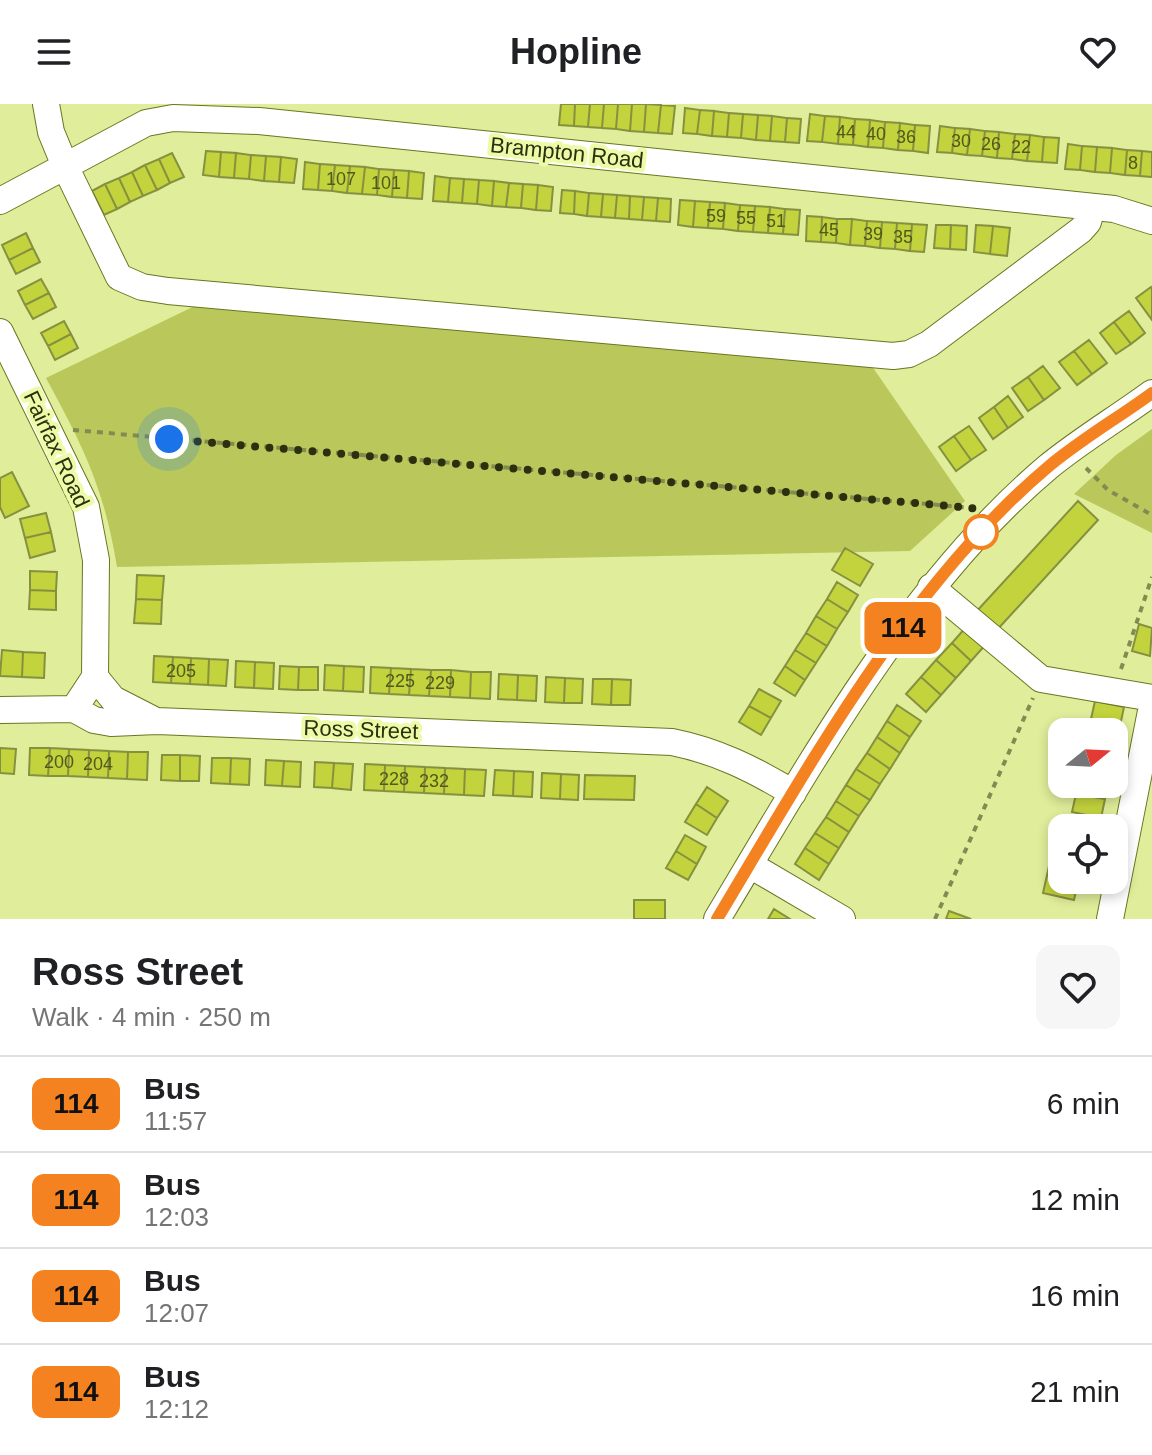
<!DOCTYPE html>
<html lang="en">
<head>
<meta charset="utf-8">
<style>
	:root { --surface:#fff; --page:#f6f6f6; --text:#202124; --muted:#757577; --line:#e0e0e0 }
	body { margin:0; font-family:Arial,sans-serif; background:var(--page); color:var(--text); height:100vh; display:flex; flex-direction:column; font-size:30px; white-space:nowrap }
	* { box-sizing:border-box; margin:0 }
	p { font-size:26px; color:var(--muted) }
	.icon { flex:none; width:44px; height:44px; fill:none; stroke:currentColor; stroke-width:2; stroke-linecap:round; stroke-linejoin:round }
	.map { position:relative; height:815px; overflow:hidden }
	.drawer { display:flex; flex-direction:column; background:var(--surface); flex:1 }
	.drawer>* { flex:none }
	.badge { padding:0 16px; border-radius:12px; font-size:28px; line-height:52px }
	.needle { width:52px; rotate:72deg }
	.buttons { position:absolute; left:1048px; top:614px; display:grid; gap:16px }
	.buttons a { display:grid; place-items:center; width:80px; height:80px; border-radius:16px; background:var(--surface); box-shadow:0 4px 12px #0003; font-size:40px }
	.you { position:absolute; width:40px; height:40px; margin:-20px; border:6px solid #fff; border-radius:50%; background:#1a73e8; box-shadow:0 0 0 12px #1a73e833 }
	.map>.badge { position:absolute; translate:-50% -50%; box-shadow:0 0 0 4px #fff }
	.round { display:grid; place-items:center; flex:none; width:84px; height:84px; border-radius:16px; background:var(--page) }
	.head { display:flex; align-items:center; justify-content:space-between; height:136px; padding:0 32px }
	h1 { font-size:38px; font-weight:800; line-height:60px }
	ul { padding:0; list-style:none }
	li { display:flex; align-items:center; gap:24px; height:96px; padding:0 32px; border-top:2px solid var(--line) }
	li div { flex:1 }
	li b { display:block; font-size:30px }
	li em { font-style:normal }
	li .badge { min-width:88px; font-weight:700; text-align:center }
	header { display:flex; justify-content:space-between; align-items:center; height:104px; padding:0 32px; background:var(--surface); font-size:36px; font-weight:800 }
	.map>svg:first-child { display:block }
</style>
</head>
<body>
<header><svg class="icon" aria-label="menu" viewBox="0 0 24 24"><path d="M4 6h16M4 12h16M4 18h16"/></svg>Hopline<svg class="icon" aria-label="heart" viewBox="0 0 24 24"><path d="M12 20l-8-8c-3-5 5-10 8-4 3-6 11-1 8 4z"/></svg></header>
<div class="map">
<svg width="1152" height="815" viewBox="0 0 1152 815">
	<rect width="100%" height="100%" fill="#e0ed9a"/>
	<path fill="#bac85b" d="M207 196 867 255 965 397 910 447 117 463C104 384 84 344 46 274Z
		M1152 325V429L1074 390 1116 351Z"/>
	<path fill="#c3d33d" stroke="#869140" stroke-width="2" d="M561 0H575L574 22 559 21Z
		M575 0H590L588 23 574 22Z
		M590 0H604L602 24 588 23Z
		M604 0H618L616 25 602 24Z
		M618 0H632L630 27 616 25Z
		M632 0H646L644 28 630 27Z
		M646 0 661 1 658 29 644 28Z
		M661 1 675 2 672 30 658 29Z
		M685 4 700 6 697 30 683 29Z
		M700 6 714 7 712 32 697 30Z
		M714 7 729 9 727 33 712 32Z
		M729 9 743 10 741 34 727 33Z
		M743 10 758 11 756 36 741 34Z
		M810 10 825 12 822 38 807 37Z
		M758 11 772 12 770 37 756 36Z
		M772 12 787 14 785 38 770 37Z
		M825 12 840 13 838 40 822 38Z
		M840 13 855 15 853 41 838 40Z
		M787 14 801 15 799 39 785 38Z
		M855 15 870 16 868 43 853 41Z
		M870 16 885 18 883 44 868 43Z
		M885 18 900 19 898 46 883 44Z
		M900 19 915 21 913 47 898 46Z
		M915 21 930 22 928 49 913 47Z
		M940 22 955 24 952 49 937 48Z
		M955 24 970 25 967 51 952 49Z
		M970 25 985 27 982 52 967 51Z
		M985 27 999 28 997 54 982 52Z
		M999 28 1015 30 1012 55 997 54Z
		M1015 30 1030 31 1027 57 1012 55Z
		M1030 31 1044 33 1042 58 1027 57Z
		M1044 33 1059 34 1057 59 1042 58Z
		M1068 40 1082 42 1080 66 1065 65Z
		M1082 42 1097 43 1095 68 1080 66Z
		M1097 43 1112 44 1110 69 1095 68Z
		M1112 44 1127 46 1125 71 1110 69Z
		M1127 46 1142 47 1140 72 1125 71Z
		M206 47 221 48 219 73 203 71Z
		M1142 47 1152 48V73L1140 72Z
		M221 48 236 49 234 74 219 73Z
		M172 49 184 73 170 79 159 55Z
		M236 49 251 51 249 75 234 74Z
		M251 51 266 52 264 77 249 75Z
		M266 52 281 53 279 78 264 77Z
		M281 53 297 55 294 79 279 78Z
		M159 55 170 79 157 86 145 61Z
		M305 58 320 60 318 86 303 85Z
		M320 60 335 61 332 87 318 86Z
		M145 61 157 86 143 92 132 68Z
		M335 61 350 62 347 89 332 87Z
		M350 62 365 63 362 90 347 89Z
		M365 63 379 65 377 91 362 90Z
		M379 65 394 66 392 93 377 91Z
		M394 66 409 67 407 94 392 93Z
		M409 67 424 69 422 95 407 94Z
		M132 68 143 92 130 98 119 74Z
		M435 72 450 74 448 98 433 97Z
		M119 74 130 98 117 105 105 80Z
		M450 74 464 75 462 99 448 98Z
		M464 75 479 76 477 100 462 99Z
		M479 76 494 77 492 102 477 100Z
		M494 77 509 79 506 103 492 102Z
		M509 79 523 80 521 104 506 103Z
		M105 80 117 105 104 111 92 87Z
		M523 80 538 81 536 106 521 104Z
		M538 81 553 83 551 107 536 106Z
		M562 86 575 87 574 110 560 109Z
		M575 87 589 89 587 112 574 110Z
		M589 89 603 90 601 113 587 112Z
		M603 90 617 91 615 114 601 113Z
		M617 91 630 92 629 115 615 114Z
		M630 92 644 93 642 116 629 115Z
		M644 93 658 94 656 117 642 116Z
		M658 94 671 95 670 118 656 117Z
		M680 96 695 97 693 123 678 121Z
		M695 97 710 98 708 124 693 123Z
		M710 98 725 99 723 125 708 124Z
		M725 99 740 101 738 127 723 125Z
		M740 101 755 102 753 128 738 127Z
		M755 102 770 103 768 129 753 128Z
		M770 103 785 105 783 130 768 129Z
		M785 105 800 106 798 131 783 130Z
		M807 112 822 113 821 138 806 137Z
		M822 113 837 115 836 139 821 138Z
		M837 115H852L850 141 836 139Z
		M852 115 867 117 865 142 850 141Z
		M867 117 882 118 880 144 865 142Z
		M882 118 897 119 895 145 880 144Z
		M897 119 912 120 910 147 895 145Z
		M912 120 927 121 924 148 910 147Z
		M936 121H951L950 145 934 144Z
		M951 121 967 122 966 146 950 145Z
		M976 121 993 122 990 150 974 148Z
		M993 122 1010 124 1007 152 990 150Z
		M26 129 33 144 9 156 2 141Z
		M33 144 40 158 16 170 9 156Z
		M41 175 49 189 25 201 18 187Z
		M1151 183 1152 185V216L1136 194Z
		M49 189 56 203 33 215 25 201Z
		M1129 207 1145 229 1131 240 1114 218Z
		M64 217 71 230 48 242 41 229Z
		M1114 218 1131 240 1116 250 1100 229Z
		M71 230 78 244 55 256 48 242Z
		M1089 236 1107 259 1092 270 1074 247Z
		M1074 247 1092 270 1077 281 1059 258Z
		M1043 262 1060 284 1044 296 1028 273Z
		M1028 273 1044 296 1028 307 1012 284Z
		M1008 292 1023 313 1008 324 994 303Z
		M994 303 1008 324 993 335 979 314Z
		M969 322 986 346 971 356 954 332Z
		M954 332 971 356 956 367 939 343Z
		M12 368 29 402 5 414 0 403V374Z
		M1078 397 1098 416 996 527 975 509Z
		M46 409 51 428 25 434 20 415Z
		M51 428 55 447 30 454 25 434Z
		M845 444 873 460 860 482 832 466Z
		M30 467 57 468 56 487 30 486Z
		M137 471 164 472 162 496 136 495Z
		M837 478 858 491 848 508 827 495Z
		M30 486 56 487V506L29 505Z
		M136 495 162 496 161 520 134 519Z
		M827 495 848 508 837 525 816 512Z
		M816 512 837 525 827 542 806 529Z
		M1139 520 1152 524 1150 552 1132 547Z
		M967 522 987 539 971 557 952 539Z
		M806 529 827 542 816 559 795 546Z
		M952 539 971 557 956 574 936 556Z
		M2 546 23 548 22 573 0 572Z
		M795 546 816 559 805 576 785 562Z
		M23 548 45 549 44 574 22 573Z
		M154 552 173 553 171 579 153 578Z
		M173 553 191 554 190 580 171 579Z
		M191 554 209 555 208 581 190 580Z
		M209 555 228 556 226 582 208 581Z
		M936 556 956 574 941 591 921 573Z
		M236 557 255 558 254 584 235 583Z
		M255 558 274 559 273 585 254 584Z
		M325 561 344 562 343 587 324 586Z
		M280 562 299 563 298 586 279 585Z
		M344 562 364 563 363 588 343 587Z
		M785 562 805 576 795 592 774 579Z
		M299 563H318V586H298Z
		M371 563 391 564 389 590 370 589Z
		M391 564 411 565 409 591 389 590Z
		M411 565 431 566 429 592 409 591Z
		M431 566H451L450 593 429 592Z
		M451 566 471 568 470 594 450 593Z
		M471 568H491L490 595 470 594Z
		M499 570 518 571 517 596 498 595Z
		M518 571 537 572 536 597 517 596Z
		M546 573 565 574 564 599 545 598Z
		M921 573 941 591 926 608 906 590Z
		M565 574 583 575 582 599H564Z
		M593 575H612L611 601 592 600Z
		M612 575 631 576 630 601H611Z
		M759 585 781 597 771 614 749 602Z
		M1095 597 1124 603 1120 622 1091 615Z
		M897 601 921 617 910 633 887 617Z
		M749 602 771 614 761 631 739 618Z
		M1091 615 1120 622 1116 640 1114 628H1089Z
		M887 617 910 633 900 649 877 633Z
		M877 633 900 649 890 665 867 649Z
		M0 644 16 645 14 670 0 669Z
		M30 644H50L48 672 29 671Z
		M50 644 69 645 68 672H48Z
		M69 645 89 646 88 673 68 672Z
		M89 646 109 647 108 674 88 673Z
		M109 647 128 648 127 675 108 674Z
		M128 648H148L147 676 127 675Z
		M867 649 890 665 880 680 856 665Z
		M162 651H180V677L161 676Z
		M180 651 200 652 199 677H180Z
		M212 654H231L230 680 211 679Z
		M231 654 250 655 249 681 230 680Z
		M266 656 284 657 282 682 265 681Z
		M284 657 301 658 300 683 282 682Z
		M315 658 334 659 332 684 314 683Z
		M334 659 353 660 351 686 332 684Z
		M365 660 385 661 384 687 364 686Z
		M385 661 405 662 404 688 384 687Z
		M405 662 425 663 424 689 404 688Z
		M425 663 445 664 444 690 424 689Z
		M445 664 465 665 464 691 444 690Z
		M465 665 486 666 484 692 464 691Z
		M856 665 880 680 870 696 846 681Z
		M495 666 514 667 513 692 493 691Z
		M514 667 533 668 532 693 513 692Z
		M542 669 561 670 560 695 541 694Z
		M561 670 579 671 578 696 560 695Z
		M585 671 635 672 634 696 584 695Z
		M1078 680H1108L1105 695 1076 690Z
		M846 681 870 696 859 712 836 697Z
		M707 683 728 697 717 714 696 700Z
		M1076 690 1105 695 1101 714 1072 708Z
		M836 697 859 712 849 728 826 713Z
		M696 700 717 714 707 731 685 718Z
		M826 713 849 728 839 744 815 729Z
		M1058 716 1090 722 1089 724H1062V736L1055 734Z
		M815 729 839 744 829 760 805 744Z
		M685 731 706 743 697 760 676 747Z
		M1055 734 1062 736V755L1051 753Z
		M805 744 829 760 819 776 795 760Z
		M676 747 697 760 688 776 666 764Z
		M1051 753 1062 755V774L1047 771Z
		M1047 771 1078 778 1074 796 1043 789Z
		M634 796H665V815H634Z
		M774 805 790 815H768Z
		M949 807 971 815H946Z"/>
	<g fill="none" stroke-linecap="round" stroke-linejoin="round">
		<g stroke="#6b7521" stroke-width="28">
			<path id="minor" d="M46 0 51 28 65 62 119 173 142 183 168 187 893 252 909 250 929 240 1081 126 1088 118 1092 103
				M0 97 146 19 173 14 259 17 1114 105 1152 117
				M0 228 86 403 96 456 95 573 74 605
				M931 483 1041 575 1152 594
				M95 573 113 595 154 616
				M0 606 74 605 94 616 111 619 157 617 672 638C717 647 753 665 793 689
				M750 761 842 815
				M717 815C809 662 910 479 1048 363 1081 336 1118 314 1152 289
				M1110 815 1152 602"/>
		</g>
		<path stroke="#828b51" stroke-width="4" stroke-dasharray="6 6" stroke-linecap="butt" d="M73 326 973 404
			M1086 364 1108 386 1152 411
			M1121 565 1152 473
			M935 815 1033 594"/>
		<use href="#minor" stroke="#fff" stroke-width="26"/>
	</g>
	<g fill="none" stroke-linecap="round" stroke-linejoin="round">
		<g stroke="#fff" stroke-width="18">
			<path id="line" d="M717 815C810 660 909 480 1048 363 1080 336 1118 314 1152 289"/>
		</g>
		<use href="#line" stroke="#f58220" stroke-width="12"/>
		<path stroke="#2c300e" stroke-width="8" stroke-dasharray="0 14.4" d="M169 335 972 404 989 420 981 428"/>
	</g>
	<circle fill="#fff" stroke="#f58220" stroke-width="4" cx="981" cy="428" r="16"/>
	<g text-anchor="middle" stroke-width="8" stroke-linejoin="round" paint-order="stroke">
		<g font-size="18" fill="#52591a">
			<text x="846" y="34">44</text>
			<text x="876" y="36">40</text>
			<text x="906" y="39">36</text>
			<text x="961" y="43">30</text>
			<text x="991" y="46">26</text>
			<text x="1021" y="49">22</text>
			<text x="1133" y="65">8</text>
			<text x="341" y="81">107</text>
			<text x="386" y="85">101</text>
			<text x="716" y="118">59</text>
			<text x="746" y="120">55</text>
			<text x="776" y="123">51</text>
			<text x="829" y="132">45</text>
			<text x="873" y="136">39</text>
			<text x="903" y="139">35</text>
			<text x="181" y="573">205</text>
			<text x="400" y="583">225</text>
			<text x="440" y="585">229</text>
			<text x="59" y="664">200</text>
			<text x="98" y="666">204</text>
			<text x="394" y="681">228</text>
			<text x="434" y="683">232</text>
		</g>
		<g font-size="22" fill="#2c300e" stroke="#edfaa7">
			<text transform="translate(567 48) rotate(6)" y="8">Brampton Road</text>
			<text transform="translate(57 345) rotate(65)" y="8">Fairfax Road</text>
			<text transform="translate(361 625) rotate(2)" y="8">Ross Street</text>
		</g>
	</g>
</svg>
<div class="buttons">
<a><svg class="needle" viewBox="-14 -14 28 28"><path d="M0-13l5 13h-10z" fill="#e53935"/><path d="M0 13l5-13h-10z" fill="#757577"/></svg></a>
<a><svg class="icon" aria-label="locate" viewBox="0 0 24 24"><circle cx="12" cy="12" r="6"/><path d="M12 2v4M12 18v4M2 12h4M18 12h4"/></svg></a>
</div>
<div class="you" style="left:169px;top:335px"></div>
<b class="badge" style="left:903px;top:524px;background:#f58220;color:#111">114</b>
</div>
<section class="drawer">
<div class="head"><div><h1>Ross Street</h1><p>Walk · 4 min · 250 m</p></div><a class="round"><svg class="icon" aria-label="heart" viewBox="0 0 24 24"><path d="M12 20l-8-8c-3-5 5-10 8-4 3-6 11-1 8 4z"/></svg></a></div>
<ul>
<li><span class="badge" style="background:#f58220;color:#111">114</span><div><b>Bus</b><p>11:57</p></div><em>6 min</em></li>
<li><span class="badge" style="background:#f58220;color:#111">114</span><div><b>Bus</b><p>12:03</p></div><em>12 min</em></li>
<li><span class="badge" style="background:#f58220;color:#111">114</span><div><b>Bus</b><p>12:07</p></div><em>16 min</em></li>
<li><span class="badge" style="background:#f58220;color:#111">114</span><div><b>Bus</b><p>12:12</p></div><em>21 min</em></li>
</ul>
</section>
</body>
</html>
